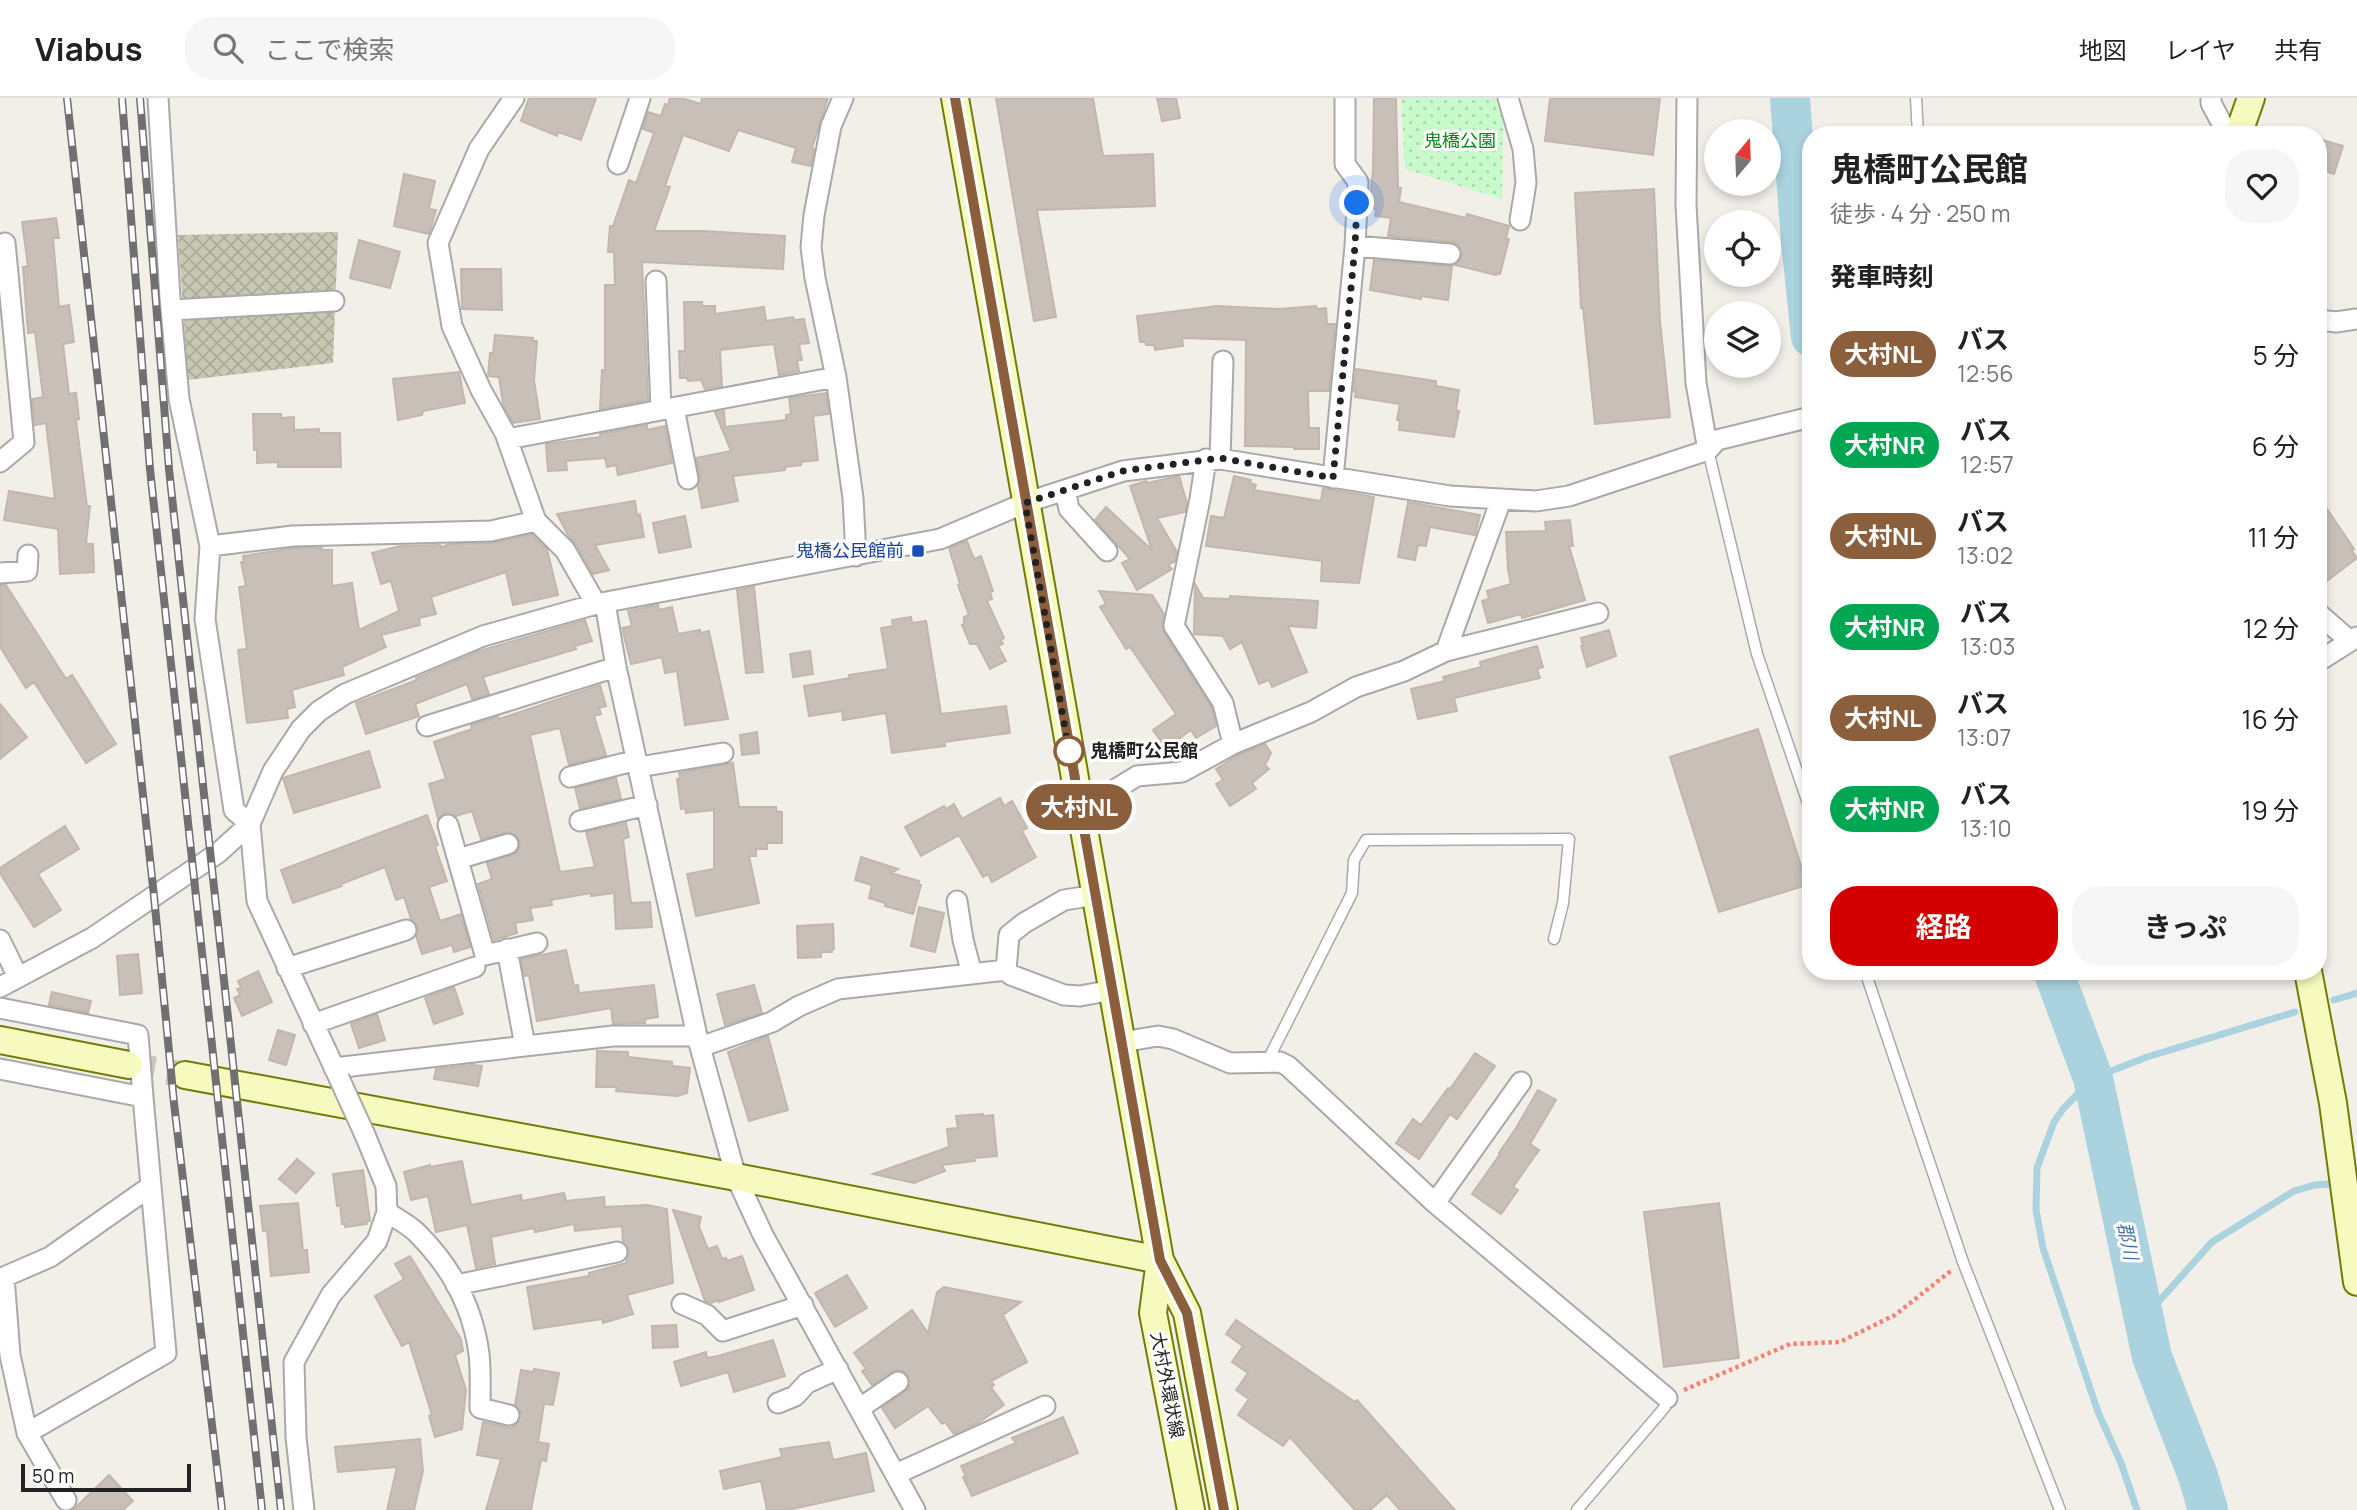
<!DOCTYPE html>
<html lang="ja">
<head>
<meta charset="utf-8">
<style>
	:root { --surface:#fff; --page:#f6f6f6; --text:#222; --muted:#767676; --line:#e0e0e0; --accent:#d40000 }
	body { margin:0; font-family:Manrope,"Noto Sans JP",sans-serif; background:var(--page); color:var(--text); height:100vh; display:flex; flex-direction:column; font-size:26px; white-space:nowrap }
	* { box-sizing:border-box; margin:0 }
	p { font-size:23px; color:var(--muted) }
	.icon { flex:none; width:38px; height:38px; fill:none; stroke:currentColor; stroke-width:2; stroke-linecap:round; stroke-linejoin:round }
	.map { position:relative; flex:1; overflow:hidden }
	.drawer { position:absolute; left:1802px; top:28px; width:525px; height:854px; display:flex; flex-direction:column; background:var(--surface); border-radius:28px; box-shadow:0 4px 10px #0003 }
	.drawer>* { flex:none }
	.badge { padding:0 14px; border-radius:23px; font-size:24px; line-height:46px }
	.needle { width:46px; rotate:19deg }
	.controls { position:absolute; left:1704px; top:21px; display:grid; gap:14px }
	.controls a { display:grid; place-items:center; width:77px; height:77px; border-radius:50%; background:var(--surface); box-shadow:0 4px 10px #0003; font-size:35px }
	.scale { position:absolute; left:21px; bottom:18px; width:170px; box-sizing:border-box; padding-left:7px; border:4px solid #222; border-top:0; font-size:19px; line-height:24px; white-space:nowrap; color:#222; -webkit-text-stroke:5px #fff; paint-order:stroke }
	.you { position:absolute; width:35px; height:35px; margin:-18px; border:5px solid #fff; border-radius:50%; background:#1a73e8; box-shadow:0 0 0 10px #1a73e833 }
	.map>.badge { position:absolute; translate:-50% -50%; box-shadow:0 0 0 4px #fff }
	h2 { padding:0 28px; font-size:26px; line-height:63px }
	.round { display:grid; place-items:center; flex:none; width:74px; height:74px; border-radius:28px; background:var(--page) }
	.summary { display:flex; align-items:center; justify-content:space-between; height:119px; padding:0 28px }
	h1 { font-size:33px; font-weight:700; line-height:52px }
	.button { display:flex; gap:14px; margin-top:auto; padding:14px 28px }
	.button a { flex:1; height:80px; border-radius:28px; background:var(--accent); color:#fff; font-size:28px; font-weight:700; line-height:80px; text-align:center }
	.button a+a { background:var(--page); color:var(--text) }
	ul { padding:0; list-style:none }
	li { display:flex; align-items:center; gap:21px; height:91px; padding:0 28px }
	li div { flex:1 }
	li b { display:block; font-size:26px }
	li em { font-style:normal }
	li .badge { min-width:77px; font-weight:700; text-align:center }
	header { display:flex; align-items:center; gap:42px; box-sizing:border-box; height:98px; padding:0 35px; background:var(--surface); border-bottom:2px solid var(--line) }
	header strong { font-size:33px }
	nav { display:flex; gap:38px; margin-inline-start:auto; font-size:24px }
	.search { width:490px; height:63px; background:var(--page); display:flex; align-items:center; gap:18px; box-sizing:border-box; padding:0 24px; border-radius:28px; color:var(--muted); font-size:26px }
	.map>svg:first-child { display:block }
</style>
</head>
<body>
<header>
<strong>Viabus</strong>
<div class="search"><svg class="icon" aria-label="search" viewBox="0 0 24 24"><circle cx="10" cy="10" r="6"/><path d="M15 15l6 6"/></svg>ここで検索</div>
<nav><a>地図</a><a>レイヤ</a><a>共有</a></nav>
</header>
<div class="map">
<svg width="2357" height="1412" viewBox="0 0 2357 1412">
	<defs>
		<pattern id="construction-cross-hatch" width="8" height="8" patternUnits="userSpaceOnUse" patternTransform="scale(1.75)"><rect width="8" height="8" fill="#c7c7b4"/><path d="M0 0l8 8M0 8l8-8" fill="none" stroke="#abab9a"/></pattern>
		<pattern id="park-dots" width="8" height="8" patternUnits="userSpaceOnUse" patternTransform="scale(1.75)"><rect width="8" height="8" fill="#c8facc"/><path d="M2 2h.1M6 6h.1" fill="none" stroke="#acd6af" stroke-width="1.8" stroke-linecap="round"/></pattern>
	</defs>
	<rect width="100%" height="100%" fill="#f2efe9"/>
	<path fill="url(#construction-cross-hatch)" d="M338 134 333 265 188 282 178 137Z"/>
	<path fill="url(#park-dots)" d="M1401 0H1495L1503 20 1502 101 1405 71Z"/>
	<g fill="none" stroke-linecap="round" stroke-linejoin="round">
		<path stroke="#aad3df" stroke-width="7" d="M2334 902 2357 895
			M2144 1220 2212 1144 2294 1093 2315 1087 2357 1084
			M2137 1412 2121 1365 2098 1314 2043 1150 2036 1112 2037 1070 2054 1024 2063 1011 2093 980 2147 959 2295 914"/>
		<path stroke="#aad3df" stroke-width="40" d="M1790 0 1801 143 1811 239
			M2053 873 2093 980 2152 1259 2198 1378 2208 1412"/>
	</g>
	<path fill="#c7bfb8" stroke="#c4b6ab" stroke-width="2" d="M529 0H596L581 42 558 34 557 38 521 23Z
		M670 0H681L701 6 702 0H828L812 50 814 51 811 68 792 64 796 50 738 32 729 53 683 37 665 88 670 89 654 133H704L785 138 783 171 642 164 648 302 600 311 602 272H605V187H615L614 154H608L610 128H613L629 82 636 85 654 35 643 31 648 14 661 18 665 6 668 7Z
		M996 0H1093L1103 58 1153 56 1155 108 1037 112 1056 219 1034 223Z
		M1157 0H1176L1180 20 1162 23Z
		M1374 0H1396L1398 90H1401L1399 104 1466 120 1467 116 1509 128 1506 141H1509L1500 176 1496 175V177L1455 167 1460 162 1462 156 1458 146 1452 144 1388 138 1391 120 1375 118 1376 111 1369 110 1373 72Z
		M1550 0H1660L1653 57 1545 43Z
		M2319 41 2343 48 2334 76 2319 71Z
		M404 76 435 83 429 111 436 112 429 136 394 128Z
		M1654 91 1660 223 1670 319 1595 326 1583 210H1581L1575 95Z
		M56 120 59 140H53L59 209 69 207 74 244 63 246 69 296 76 295 79 321 76 322 87 408H90L86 446H93L94 474 60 476 58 431 4 422 9 393 55 401 46 325 35 327 32 301 43 299 35 234 28 235 23 169 28 168 22 124Z
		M359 142 400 154 390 190 350 180Z
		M1374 162 1452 168 1448 202 1421 198V201L1370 192Z
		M461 171H501L502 212 462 211Z
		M684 204H702V208H715V216L764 209 766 223 793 219 794 222 804 221 809 245 799 246 802 262H797L799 273 779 277 774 246 720 252 722 288 705 291 701 282 688 283 687 280H680L679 253H685Z
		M1217 208 1279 211 1316 208 1317 211 1326 210 1327 226H1335L1329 293H1308L1309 330H1319V351H1294V349L1245 348 1246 242 1182 240 1183 248 1155 252 1154 247H1146L1145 244H1140L1137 218Z
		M495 237 533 240V243H537L534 282 540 321 513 325 503 306 499 279 488 278 490 255H493Z
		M1356 271 1436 283V288L1459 292 1456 312 1459 313 1454 339 1399 332 1400 322H1397L1400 306 1355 299 1356 292 1354 293Z
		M459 274 465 305 423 313 422 317 398 322 393 281Z
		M826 295 829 316 813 318 818 362 801 364V367L785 369V372L733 378 738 403 702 410 698 388 700 379 696 360 731 353 715 314 724 313 725 329 786 322V317L791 316 789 300Z
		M253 316H281V320L294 319V332L319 331V335H340L341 369H278V364L257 365V352H254Z
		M647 327V332L665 328 672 365 618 377 616 367 607 369 605 360 566 363 567 372 548 373 546 346 600 339V336Z
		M1179 378 1187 405 1185 414 1157 420 1177 454 1175 463 1168 467 1172 471 1137 492 1122 465 1130 461 1095 422 1106 409 1152 452 1130 388 1146 383 1147 385Z
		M1234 378 1251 382 1250 385 1256 387 1254 392 1321 403 1323 390 1374 399 1359 485 1321 483 1322 463 1206 448 1211 418 1224 420Z
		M2319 399 2354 451 2352 453 2357 460 2319 489Z
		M635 403 637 417 640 416 644 439 595 447 609 472 593 476 576 446 568 437 557 416Z
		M1408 404 1480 417 1475 437 1430 429 1426 448 1418 447 1415 462 1398 459Z
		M685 418 691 449 659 455 653 425Z
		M1570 422 1573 448H1569L1585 502 1522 520 1521 516 1488 525 1482 503 1489 501 1487 493 1511 486 1508 472 1506 434 1546 433 1545 424Z
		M532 436 547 451 558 497 513 507 506 474 431 499 436 516 419 520 420 527 381 537 386 549 342 569 344 577 292 592 295 609 287 611 288 620 247 625 238 552 247 551 239 489 246 488 241 464H244L243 458 294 450H322V452H332V488L352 485 359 532 399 513 391 483 381 486 372 455 400 448 440 447 441 449 450 446 492 445Z
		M967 443 974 461 981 458 993 493 990 494 992 501 987 503 1004 540 1001 542 1003 546 998 548 1006 563 990 571 977 546H970L962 527 964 526V519L969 517 958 487 960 486 949 450Z
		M1195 486 1203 500 1230 501V498L1318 503 1316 530 1288 528 1307 574 1272 589 1269 582 1259 586 1242 544 1230 551 1223 538 1194 536Z
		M0 487H6L66 581 72 577 116 646 86 665 34 584 26 590 0 549Z
		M754 489 763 574 746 575 737 492Z
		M1099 493 1152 497 1164 516 1162 527 1164 535 1212 610 1216 628 1196 640 1191 632 1166 650 1153 632 1176 616 1130 549 1126 551 1100 509 1106 506Z
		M658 507 659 512 672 509 678 536 700 532V535L709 533 728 621 685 627 677 573 665 575 662 559 631 566 622 530 632 528 628 513Z
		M911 519 912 525 926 523 941 616 1006 608 1010 635 944 644 945 648 892 655 886 615 843 622 842 613 809 618 804 588 850 580 849 577 888 571 881 530 893 528 892 522Z
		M585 522 592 543 575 548 576 551 483 579 489 596 472 601 467 586 415 606 419 618 366 636 356 605 417 582 416 580 479 553Z
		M1609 532 1616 558 1587 569 1581 548H1583L1581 540Z
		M1537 548 1543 569 1537 571 1540 580 1454 600 1457 613 1418 621 1411 591 1445 583 1443 579 1481 569 1480 564Z
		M810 553 813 576 793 579 790 556Z
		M600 587 606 608 599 610 601 616 594 618 606 657 569 667 560 630 530 637 560 774 595 769 586 734 626 725 629 739 623 741 631 805 650 804 652 829 616 831 614 795 591 798V795L551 802 552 807 530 810 533 822 515 825 517 835 494 842 478 786 492 781 487 765 516 755 520 748 519 742 510 734 481 741 472 713 456 718 445 715 438 721 429 686 446 681 434 644 472 631 471 627 498 619 499 621Z
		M0 606 27 639 0 661Z
		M1758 631 1807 787 1719 814 1670 659Z
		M757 634 759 655 742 657 740 637Z
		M1265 646 1271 655 1265 667 1269 671 1252 685 1256 691 1230 708 1216 686 1223 682 1216 671 1238 657Z
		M369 653 380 689 294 715 283 680Z
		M733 665 739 709H776V713L782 714V745H767V751H756V758H749L759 805 696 818 687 776 714 771V712L686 715 685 710 681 711 677 681 680 680 679 675Z
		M616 680 621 701 580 710 575 690Z
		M1000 700 1004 708 1012 703 1027 730 1022 733 1036 759 992 784 988 776 983 779 959 737 921 758 905 729 944 708 946 711 954 706 962 721Z
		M427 717 438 747 435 748 447 783 429 789 440 823 461 816 470 849 454 854 452 847 422 856 416 838 417 828 411 821 404 799 396 802 385 769 341 786 342 788 293 805 281 772Z
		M65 728 79 751 38 776 61 812 34 829 0 775V770Z
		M861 759 898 771 891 775 919 783 918 786 921 787 913 816 885 808V805L869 800 872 787 855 782Z
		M919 809 944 815 935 854 911 848Z
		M833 826 834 851H832V854H821V859L798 860 797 828Z
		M566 852 574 888 578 887 579 895 654 887 658 919 645 921V925L613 926 611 910 537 923 529 877 524 878 521 861Z
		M138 856 142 895 120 897 117 858Z
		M258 873 272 904 242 918 234 900 240 897 237 891 241 890 238 883Z
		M754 887 762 915 725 927 717 896Z
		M454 889 463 916 434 926 425 900Z
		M52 894 91 903 88 915 49 907Z
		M377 916 385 942 359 950 351 926Z
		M278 932 295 937 286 967 269 962Z
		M768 938 788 1012 749 1023 728 954Z
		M597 953 628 954V959L672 964V968L690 970 687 995 677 998 616 993 617 989H596Z
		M1475 955 1495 968 1457 1021 1450 1016 1419 1061 1396 1045 1413 1021 1421 1027 1448 990 1450 991Z
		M472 967 482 968 478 988 434 981 436 971Z
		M1538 992 1556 1002 1530 1046 1539 1052 1513 1089 1518 1092 1501 1116 1472 1096 1500 1056 1499 1055 1516 1030Z
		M983 1016V1018L993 1017 997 1058 974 1060 975 1063 942 1067 945 1073 914 1085 873 1076 949 1049 947 1031 958 1030 956 1018Z
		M297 1061 314 1075 296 1095 279 1081Z
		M462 1063 471 1107 521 1097 522 1103 564 1095 566 1103 604 1099 605 1109 647 1107 667 1111 673 1185 627 1197 633 1216 603 1225 602 1221 534 1231 527 1189 589 1178V1175L626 1165 629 1152 623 1144 622 1128 575 1133 574 1126 535 1134 534 1130 491 1139 495 1166 476 1170 467 1127 436 1134 428 1098 411 1102 404 1074 430 1067V1069Z
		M363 1072 370 1123H366L367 1126 345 1129V1126H342L340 1107 337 1108 333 1076Z
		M298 1105 303 1152H307L309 1174 271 1178 267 1132 263 1133 260 1108Z
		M1719 1105 1739 1260 1664 1269 1644 1114Z
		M673 1112 701 1119 699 1129 708 1151 717 1148 722 1161 726 1160 727 1163 742 1158 754 1192 719 1204V1202L711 1205 705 1203Z
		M410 1158 461 1241 463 1253 455 1257 466 1292 462 1331 435 1339 429 1318 432 1317 409 1244 402 1248 375 1198 404 1181 395 1166Z
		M847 1177 867 1210 835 1229 815 1195Z
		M944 1189 1021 1204 1003 1217 1027 1264 991 1283 994 1287 991 1289 1004 1307 978 1325 954 1336 945 1324 942 1326 928 1308 895 1330 882 1310 909 1290 908 1278 903 1273 896 1272 872 1287 862 1273 866 1271 854 1255 912 1212 928 1235 937 1194Z
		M1236 1222 1355 1304 1357 1302 1455 1412H1400L1387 1397 1370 1412H1355L1290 1339 1283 1348 1238 1317 1249 1301 1236 1292 1248 1275 1232 1264 1243 1248 1226 1236Z
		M676 1227 678 1249 653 1250 652 1228Z
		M773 1242 785 1278 734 1294 728 1274 681 1288 674 1264 706 1254 707 1260 718 1258Z
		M534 1271 559 1275 553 1307 544 1306 538 1344 549 1346 546 1363 541 1362 531 1412H486L501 1361 477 1357 483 1324 511 1330 518 1325 521 1314 515 1307 521 1272 533 1274Z
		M1063 1319 1078 1355 972 1398 963 1379 966 1378 961 1368 1016 1345 1012 1340Z
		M420 1341 423 1373 414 1412H387L397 1369 338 1374 335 1349Z
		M829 1344 833 1362 866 1355 874 1393 788 1412H767L761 1383 724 1391 720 1373 782 1359 780 1351Z
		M109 1377 133 1403 123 1412H73Z"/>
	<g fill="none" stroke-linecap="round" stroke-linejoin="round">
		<path stroke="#c8c6c1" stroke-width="26" stroke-dasharray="26 13" stroke-linecap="butt" d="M129 967 185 977"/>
		<g stroke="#a9a9a9" stroke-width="13">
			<path id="lane" d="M1916 0 1918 37
				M1708 352 1757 556 1811 714
				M1865 873 1963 1164 2060 1412
				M1267 964 1352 795 1354 762 1366 742 1569 741 1563 805 1554 841
				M1577 1412 1665 1309 1667 1300"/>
		</g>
		<g stroke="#a9a9a9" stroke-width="23">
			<path id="street" d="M158 0 170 200 179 301 210 448 205 521 234 712 250 726 257 803 339 980
				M514 0 479 51 438 145 452 228 481 292 505 335 536 423 565 452 596 506
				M843 0 831 28 814 117 811 149 815 180 836 279 853 400 856 458
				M1508 0 1523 51 1526 85 1520 122
				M1687 0 1686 107 1696 285 1708 352
				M2211 0V5L2228 37
				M618 66 640 0
				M1355 148 1450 156
				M656 183 661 312 836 279
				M171 212 334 203
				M2319 222 2336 224 2357 221
				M674 310 688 381
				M508 341 661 312
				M1206 361 1200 401 1174 528 1223 605 1233 646
				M1220 361 1223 263
				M0 364 24 344 5 145
				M1333 380 1355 148 1358 84 1345 66V0
				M1065 392 1069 411 1107 453
				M210 448 293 438 491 433 536 423
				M0 475 27 473 28 457
				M605 505 616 569 697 938 736 1079 763 1137 915 1412
				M2319 516 2350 543
				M1446 553 1598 515
				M2319 563 2357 539
				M427 628 616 569
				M639 669 723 655
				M570 679 637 662
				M1077 699 1111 694 1137 678 1182 674 1233 646 1311 614 1356 589 1404 573 1446 553 1501 402
				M580 723 647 707
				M448 727 485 857 537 845
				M458 761 508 746
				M957 803 963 842 972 876
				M0 842 18 879
				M507 851 525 948
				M287 870 406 832
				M1006 872 1009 837 1024 825 1064 802 1096 797
				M0 889 92 840 218 755 250 726 273 673 301 631 319 613 345 596 483 538 596 506 940 441 1025 405 1123 373 1220 361 1450 398 1536 403 1569 398 1708 352 1717 342 1811 319
				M0 910 138 937 143 999 0 971
				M313 926 475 869
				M1122 944 1158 938 1173 941 1230 965 1280 964 1288 968 1435 1105 1667 1300
				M700 949 772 924 799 908 838 891 1006 872 1011 877 1064 897 1080 898 1112 892
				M334 970 613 938H697
				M143 999 166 1255 27 1335 10 1257 4 1179 50 1159 151 1088
				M1435 1105 1521 984
				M387 1114C397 1121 410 1127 418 1136 451 1169 473 1210 479 1256 481 1273 480 1292 480 1310L509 1317
				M456 1187 617 1154
				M682 1206 707 1217 723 1233 803 1207
				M778 1305 795 1298 807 1285 838 1271
				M860 1310 898 1284
				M27 1335 66 1402
				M896 1376 1045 1308
				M304 1412 296 1339 294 1264 331 1197 377 1143 387 1114 386 1088 365 1037"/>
		</g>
		<g stroke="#707d05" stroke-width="30">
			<path id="secondary" d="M955 0 1160 1162 1153 1215 1191 1412
				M2238 37 2251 0
				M2308 873 2333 1005 2357 1184
				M0 942 129 967
				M185 977 736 1079 1160 1162
				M1160 1162 1187 1215 1224 1412"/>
		</g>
		<path stroke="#fa8072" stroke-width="4.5" stroke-dasharray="3.5 3.5" stroke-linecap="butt" d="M1684 1292 1790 1246 1840 1244 1895 1217 1952 1172"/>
		<use href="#lane" stroke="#fff" stroke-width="10"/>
		<use href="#street" stroke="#fff" stroke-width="19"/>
		<use href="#secondary" stroke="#f7fabf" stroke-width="26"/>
		<g stroke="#707070" stroke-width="8">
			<path id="rail" d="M67 0 154 798 174 1005 222 1412
				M122 0 150 371 262 1412
				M140 0 169 371 281 1412"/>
		</g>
		<use href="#rail" stroke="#fff" stroke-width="5" stroke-dasharray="16" stroke-linecap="butt"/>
		<g stroke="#a9a9a9" stroke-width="23" stroke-linecap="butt">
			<path id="street-bridge" d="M339 980 365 1037"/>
		</g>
		<use href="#street-bridge" stroke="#fff" stroke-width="19"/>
	</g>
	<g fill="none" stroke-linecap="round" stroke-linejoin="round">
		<g stroke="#fff" stroke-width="16">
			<path id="line" d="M955 0 1160 1162 1187 1215 1224 1412"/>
		</g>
		<use href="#line" stroke="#8b5e3c" stroke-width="10"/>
		<path stroke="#222" stroke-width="7" stroke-dasharray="0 12.6" d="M1069 653 1070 658 1025 405 1123 373 1220 360 1333 380 1355 148 1357 105"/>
	</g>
	<rect fill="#1a4fb4" stroke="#fff" stroke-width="2.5" x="911" y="446" width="14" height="14" rx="3.5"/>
	<circle fill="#fff" stroke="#8b5e3c" stroke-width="3.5" cx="1069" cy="653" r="14"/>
	<g text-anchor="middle" stroke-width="6" stroke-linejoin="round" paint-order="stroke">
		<g font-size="18" fill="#0c8416" stroke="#fff">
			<text x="1460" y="49">鬼橋公園</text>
		</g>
		<g font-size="18" fill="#164399" stroke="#fff" text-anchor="end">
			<text x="904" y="459">鬼橋公民館前</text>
		</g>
		<g font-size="18" font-weight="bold" fill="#222" stroke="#fff" text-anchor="start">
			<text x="1090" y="659">鬼橋町公民館</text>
		</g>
		<g font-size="18" fill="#222" stroke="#fff">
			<text transform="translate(1167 1287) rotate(79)" y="6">大村外環状線</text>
		</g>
		<g font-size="19" font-style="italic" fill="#4a7aab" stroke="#fff">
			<text transform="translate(2128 1143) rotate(78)" y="7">郡川</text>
		</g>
	</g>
</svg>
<div class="controls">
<a><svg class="needle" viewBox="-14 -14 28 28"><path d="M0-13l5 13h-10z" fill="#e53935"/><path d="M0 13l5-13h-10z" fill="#767676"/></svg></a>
<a><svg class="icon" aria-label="locate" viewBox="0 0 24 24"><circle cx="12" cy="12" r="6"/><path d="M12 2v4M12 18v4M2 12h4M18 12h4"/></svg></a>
<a><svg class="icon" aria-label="layers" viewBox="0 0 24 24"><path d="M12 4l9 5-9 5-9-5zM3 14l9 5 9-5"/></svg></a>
</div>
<div class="scale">50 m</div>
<div class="you" style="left:1357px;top:105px"></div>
<b class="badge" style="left:1079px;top:709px;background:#8b5e3c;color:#fff">大村NL</b>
<section class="drawer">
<div class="summary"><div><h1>鬼橋町公民館</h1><p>徒歩 · 4 分 · 250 m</p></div><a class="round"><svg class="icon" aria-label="heart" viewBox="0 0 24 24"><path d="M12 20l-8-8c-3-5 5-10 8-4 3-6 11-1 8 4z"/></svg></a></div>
<h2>発車時刻</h2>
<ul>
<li><span class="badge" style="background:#8b5e3c;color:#fff">大村NL</span><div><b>バス</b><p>12:56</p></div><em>5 分</em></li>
<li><span class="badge" style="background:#00a651;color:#fff">大村NR</span><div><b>バス</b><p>12:57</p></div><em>6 分</em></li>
<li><span class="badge" style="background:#8b5e3c;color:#fff">大村NL</span><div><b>バス</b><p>13:02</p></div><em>11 分</em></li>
<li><span class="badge" style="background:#00a651;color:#fff">大村NR</span><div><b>バス</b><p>13:03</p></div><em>12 分</em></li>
<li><span class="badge" style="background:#8b5e3c;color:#fff">大村NL</span><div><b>バス</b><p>13:07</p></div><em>16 分</em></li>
<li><span class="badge" style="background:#00a651;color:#fff">大村NR</span><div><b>バス</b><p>13:10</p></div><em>19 分</em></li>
</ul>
<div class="button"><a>経路</a><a>きっぷ</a></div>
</section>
</div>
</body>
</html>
